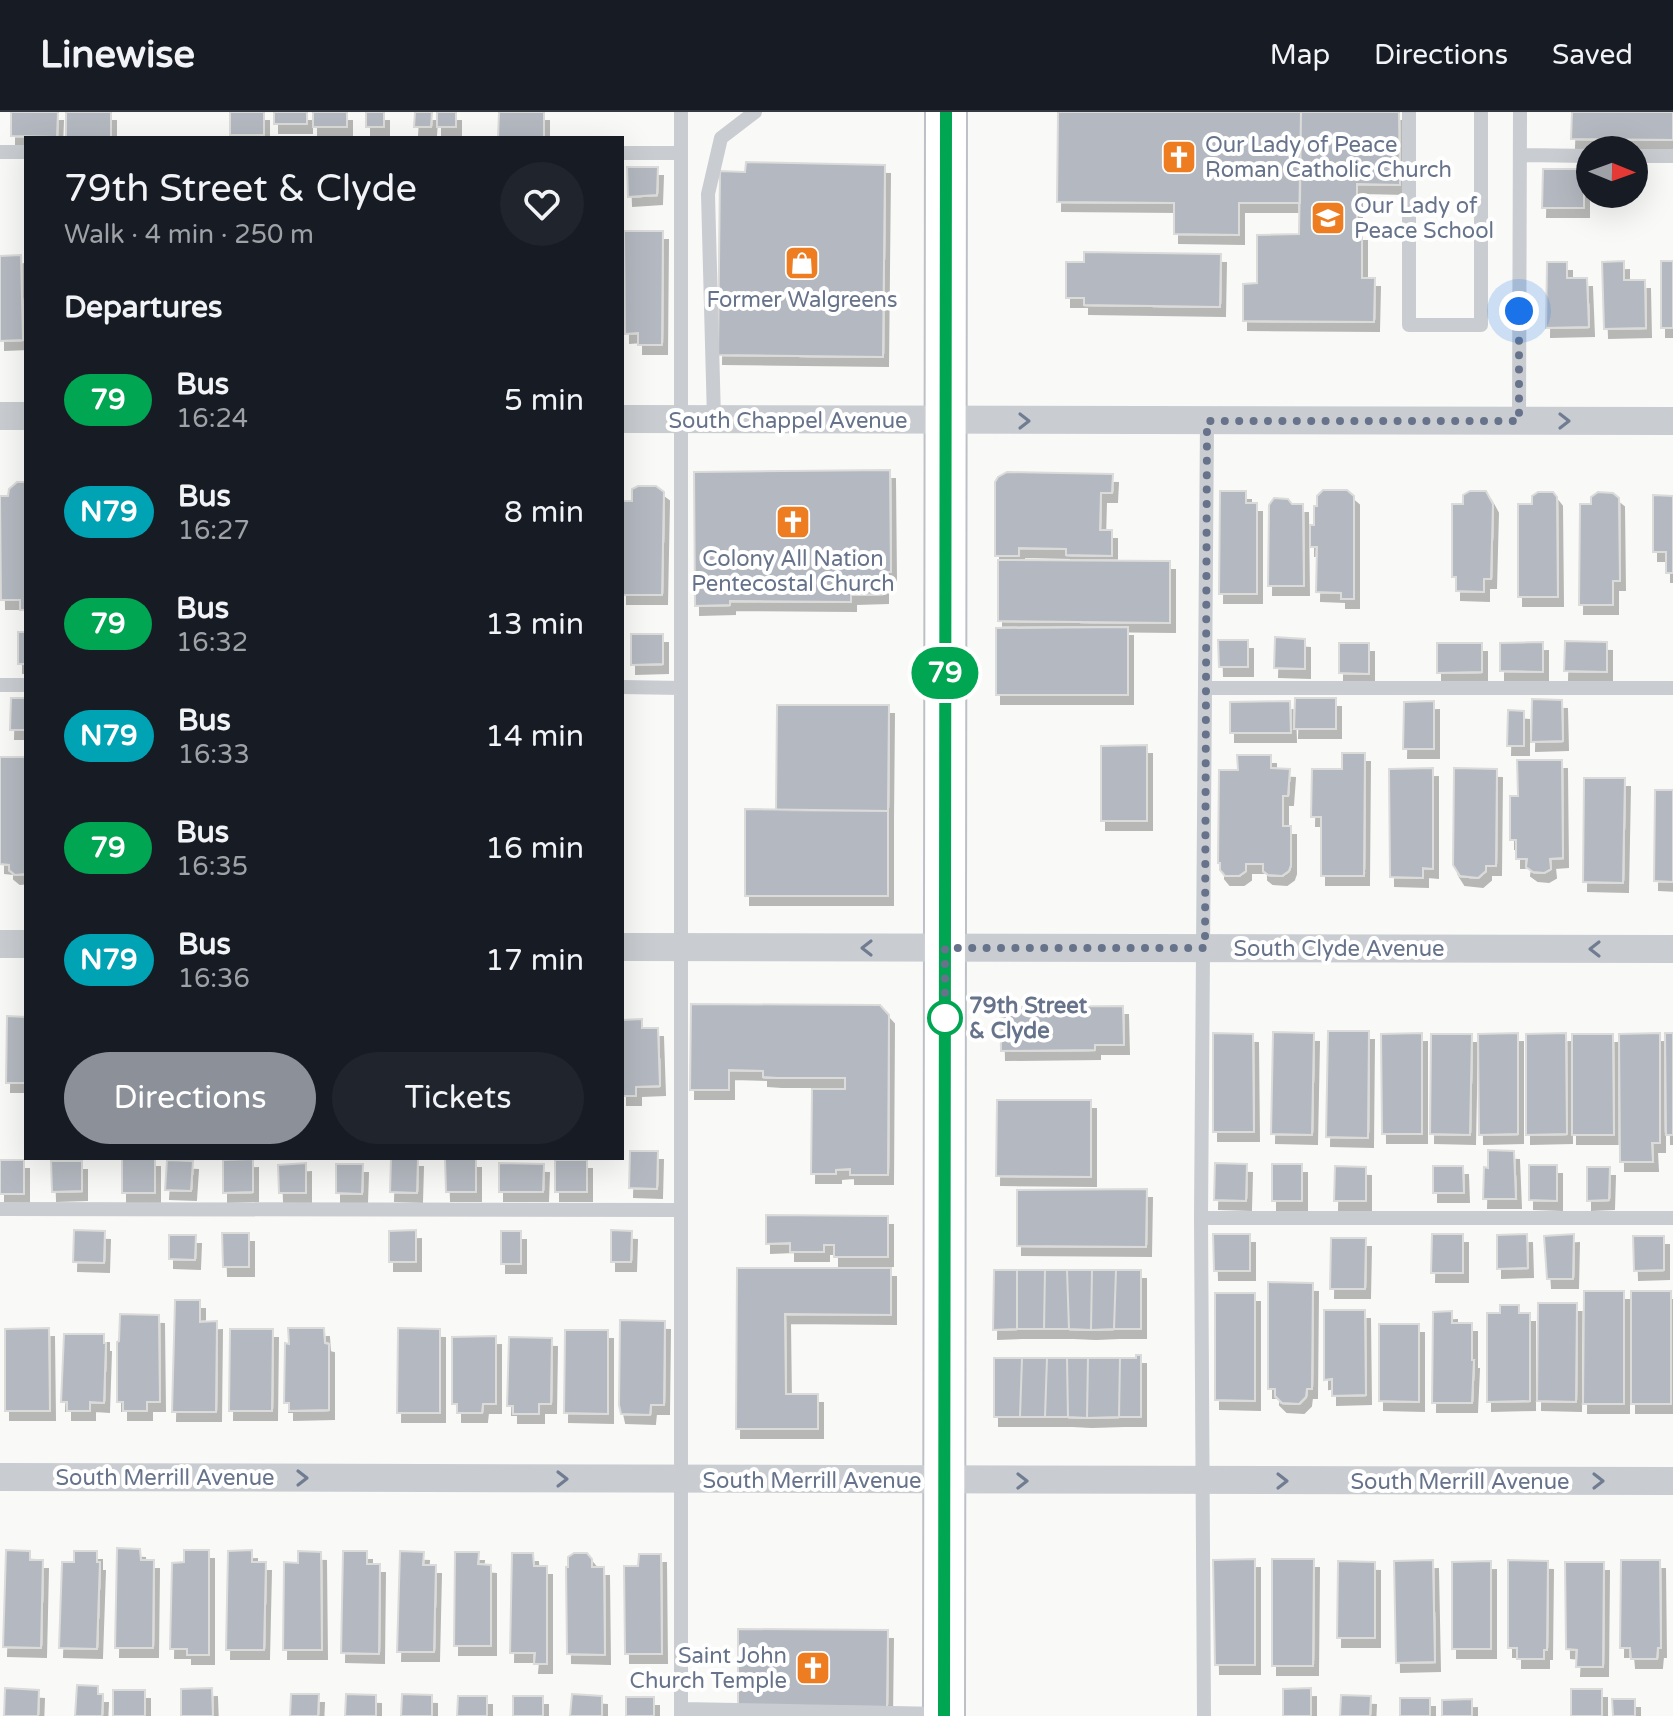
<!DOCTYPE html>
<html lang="en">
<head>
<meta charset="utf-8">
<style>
	:root { --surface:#171b24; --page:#20242c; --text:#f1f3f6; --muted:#9ea1a6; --line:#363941; --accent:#8c9099 }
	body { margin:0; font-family:"Varela Round",sans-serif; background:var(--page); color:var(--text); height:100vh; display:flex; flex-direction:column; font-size:30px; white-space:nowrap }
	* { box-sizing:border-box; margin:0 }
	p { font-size:26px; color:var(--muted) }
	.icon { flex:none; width:44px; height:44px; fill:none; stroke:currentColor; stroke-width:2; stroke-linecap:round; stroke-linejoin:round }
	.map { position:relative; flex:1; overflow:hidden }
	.sheet { position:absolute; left:24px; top:24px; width:600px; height:1024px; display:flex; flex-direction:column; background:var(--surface); border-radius:0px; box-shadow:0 8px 32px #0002 }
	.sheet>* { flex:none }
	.badge { padding:0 16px; border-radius:26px; font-size:28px; line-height:52px }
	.needle { width:52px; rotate:91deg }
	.tools { position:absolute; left:1576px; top:24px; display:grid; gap:16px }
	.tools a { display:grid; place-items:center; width:72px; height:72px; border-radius:50%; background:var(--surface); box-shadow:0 8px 32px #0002; font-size:40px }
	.you { position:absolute; width:40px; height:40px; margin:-20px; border:6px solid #fff; border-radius:50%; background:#1a73e8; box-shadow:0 0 0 12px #1a73e833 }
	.map>.badge { position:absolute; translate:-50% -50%; box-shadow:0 0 0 4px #fff }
	h2 { padding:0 40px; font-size:30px; line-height:72px }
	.round { display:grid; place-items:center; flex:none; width:84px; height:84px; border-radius:42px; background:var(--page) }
	.overview { display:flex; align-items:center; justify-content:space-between; height:136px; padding:0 40px }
	h1 { font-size:38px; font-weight:600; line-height:60px }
	.action { display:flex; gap:16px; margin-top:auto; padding:16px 40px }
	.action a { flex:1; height:92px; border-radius:48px; background:var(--accent); color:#fff; font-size:32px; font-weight:600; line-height:92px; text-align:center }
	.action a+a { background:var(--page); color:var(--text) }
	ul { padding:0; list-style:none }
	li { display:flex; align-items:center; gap:24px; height:112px; padding:0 40px }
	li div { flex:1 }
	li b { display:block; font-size:30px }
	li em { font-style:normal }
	li .badge { min-width:88px; font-weight:700; text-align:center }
	header { display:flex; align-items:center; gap:48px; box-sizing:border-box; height:112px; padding:0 40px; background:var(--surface); border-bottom:2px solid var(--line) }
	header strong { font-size:38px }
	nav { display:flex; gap:44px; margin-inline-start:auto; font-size:28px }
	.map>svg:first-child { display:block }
</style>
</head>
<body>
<header>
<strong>Linewise</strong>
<nav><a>Map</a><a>Directions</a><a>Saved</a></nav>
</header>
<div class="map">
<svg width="1673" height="1604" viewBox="0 0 1673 1604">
	<defs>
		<filter id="shadow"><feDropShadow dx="5" dy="9" stdDeviation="0" flood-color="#0004"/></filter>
	</defs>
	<rect width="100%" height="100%" fill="#f9f9f7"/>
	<path fill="#b4b9c1" stroke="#dbdbd9" stroke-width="2" filter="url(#shadow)" d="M11 0H58L57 25 11 24Z
		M66 0H111V25H66Z
		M230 0H264V23H230Z
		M274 0H307V12H274Z
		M313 0H347V15H313Z
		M366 0H384V15H366Z
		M415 0H432L431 15H414Z
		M437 0H456V15H437Z
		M499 0H544V26H498Z
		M1058 0H1301L1300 91H1239V123L1174 122V91L1057 90Z
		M1301 0H1399L1400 73 1357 72V120H1362V166H1375L1374 210 1243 209V172L1257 171V123L1299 122Z
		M1572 0H1673V28L1571 27Z
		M746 50 885 53 883 245 718 243 720 59 745 60Z
		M627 55H658L657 83 628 85Z
		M1543 57H1584V96H1542Z
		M624 119H663L662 233H638V221L625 222Z
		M1084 140 1221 142 1220 195 1084 193V186H1066V150H1084Z
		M21 143 23 228 0 229V144Z
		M1624 149V168H1645L1646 216 1604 217 1602 150Z
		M1661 149H1673V216H1661Z
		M1547 150H1567V166H1587L1589 215 1546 216Z
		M890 358 891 460H883V482L851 483V490L730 489V493L695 494 694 360Z
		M1007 360 1113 362 1112 381H1101L1100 418H1112V444L1066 443V437L1019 436V444H995V370L998 365Z
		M17 370H26V498H20V488H1L0 384H8L9 377Z
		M638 374H656L664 380 662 483H622V389H632V377Z
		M1323 378H1347L1354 384V487H1341V481L1316 480 1317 435H1310V413H1314V394H1317V384Z
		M1220 379H1246V391H1257V482H1219Z
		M1470 379H1486L1493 392 1491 467H1484V480L1456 479V465H1452V392H1463V383Z
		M1538 380H1553L1557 385 1558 485H1518V392H1532V384Z
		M1598 380 1613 381 1619 386 1620 469H1613V493H1579L1580 392H1591V385Z
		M1653 383 1673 384V461H1666V440H1653Z
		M1274 386 1288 387 1292 392H1303L1304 474H1268L1269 393Z
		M998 448 1170 449V511L998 509Z
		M1128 515V583H996V516Z
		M18 520H26V552H18Z
		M631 522H663V552L631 553Z
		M1275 525 1305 527V557L1274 556Z
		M1218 528H1248V555H1219Z
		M1565 529 1607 530V560L1564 559Z
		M1543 530V560L1500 559V531Z
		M1339 531H1369V562L1339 561Z
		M1437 531H1482V560L1437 561Z
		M11 586H26V618H10Z
		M1295 586H1336V617H1294Z
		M1532 587 1562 588 1563 629 1531 630Z
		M1290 589 1291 621H1230V590Z
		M1434 589V637H1403L1404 590Z
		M777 593H889L888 699 776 698Z
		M1508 598 1524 599V634H1507Z
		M1147 633V709H1101V634Z
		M1342 641H1365L1364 764H1321V705H1311L1312 657H1342Z
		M1237 643H1271V656L1290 657 1288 684H1283V714H1291V753L1289 759 1282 764 1268 763 1263 759V752H1246V759L1239 764H1225L1220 758V751H1218L1219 658H1238Z
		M0 645H26V762L15 763 9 758V753L0 752Z
		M1517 648H1562L1563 746 1550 747 1551 757 1544 761 1533 760 1526 755 1527 747H1516V728H1510V684H1518Z
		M1433 656V757L1423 756V766L1390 765 1389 657Z
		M1454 656 1497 657 1496 754H1486V759L1478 766 1460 764 1453 753Z
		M1584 666H1625L1623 771 1583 770Z
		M1655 678H1673V770L1654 769Z
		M745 697 888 699V784H745Z
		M691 892 880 893 889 903 888 1063H850V1057L836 1058V1062H811L812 977H845V966H777L763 965V959L729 958V978H690Z
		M1123 894 1124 933H1095V938L1001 939 1000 895Z
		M7 904 26 905V971H6Z
		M642 907V916H658L660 974 636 975V984H622V908Z
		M1328 919H1369L1368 1026 1326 1025Z
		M1273 920 1314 921 1312 1023 1271 1022Z
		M1213 921 1253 922 1254 1020H1213Z
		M1422 921V1022H1382L1381 922Z
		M1518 921V1022L1479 1023 1478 922Z
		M1566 921 1567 1022 1526 1023V922Z
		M1660 921V1031H1652L1653 1050H1620L1619 922Z
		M1665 921H1673V1023H1666Z
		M1431 922H1472L1470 1023 1430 1022Z
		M1572 922H1613L1614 1023H1572Z
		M997 988H1091V1065L996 1064Z
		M1488 1038 1514 1039 1516 1087H1483L1484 1055 1488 1056Z
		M630 1039H658L657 1077 629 1076Z
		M122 1046H155V1081H122Z
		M391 1046H418L417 1081 390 1080Z
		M253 1047V1080L223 1081V1048Z
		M445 1047H476V1080H446Z
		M0 1048H24V1082H0Z
		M167 1048 193 1049 191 1079 165 1078Z
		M555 1048H587V1080H555Z
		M51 1049H82V1079L52 1080Z
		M306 1051V1081H279L278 1053Z
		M499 1051 544 1052 543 1080H499Z
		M1215 1051 1247 1052 1246 1089 1214 1088Z
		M336 1052H363L362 1082 336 1081Z
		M1272 1052H1302V1089H1272Z
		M1529 1053H1557V1089L1529 1088Z
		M1335 1054 1366 1055V1089H1334Z
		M1433 1054H1463L1464 1081H1433Z
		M1587 1055H1610L1609 1088 1587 1089Z
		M1147 1077 1146 1135 1017 1134V1078Z
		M766 1103 888 1104V1145H834V1133H824V1140H790V1131L766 1132Z
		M74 1118 105 1119 104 1151 73 1150Z
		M416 1118V1150H389V1119Z
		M611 1118 632 1119 631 1150H611Z
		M501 1119H521V1152H501Z
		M222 1121H249V1155H223Z
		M1213 1122H1250V1159H1214Z
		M1432 1122H1463V1161H1431Z
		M1527 1122 1528 1156 1497 1157V1123Z
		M1574 1122 1573 1167H1547L1544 1124Z
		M169 1123H196L195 1148 169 1147Z
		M1633 1124H1664V1158L1634 1159Z
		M1331 1126H1366L1365 1177H1330Z
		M737 1156H891V1203L785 1202 786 1282H818V1317H736Z
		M994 1158H1017V1217L993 1218Z
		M1017 1158H1045L1044 1217H1017Z
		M1045 1158H1067L1069 1217H1044Z
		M1067 1158H1092L1091 1218 1069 1217Z
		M1092 1158H1116L1114 1217 1091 1218Z
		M1116 1158H1141V1217H1114Z
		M1268 1170 1313 1171 1312 1277H1307L1306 1285 1299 1292 1282 1291 1275 1284V1277H1268Z
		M1584 1179H1624V1292H1583Z
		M1631 1179H1671V1292H1631Z
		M1215 1181H1255V1289L1215 1288Z
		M175 1188H200V1210L217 1209 216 1300H172Z
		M1538 1191H1577L1576 1290 1537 1289Z
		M1500 1193H1519V1201H1530V1289L1487 1290V1201H1500Z
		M1324 1198H1365L1366 1283 1332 1284V1267L1324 1268Z
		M1452 1199V1211H1472V1248H1474L1472 1291H1432L1433 1200Z
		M120 1202 159 1203 160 1290H147V1299H123V1290H117V1230L119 1229Z
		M620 1208 665 1209 664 1293H651L650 1303 621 1302 619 1293Z
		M1379 1212H1419V1290L1379 1289Z
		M49 1216 50 1299H5V1217Z
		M288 1216H324L325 1231 329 1232V1298L289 1299V1291H284L285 1231 289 1232Z
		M398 1216 440 1217V1301H397Z
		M230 1217H273L272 1299H229Z
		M565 1218H608V1302L564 1301Z
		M64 1222H104V1231H106L104 1291 90 1290V1299H67V1290H61Z
		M496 1224V1292H483L482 1301H457V1292H452V1225Z
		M509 1225 552 1226 551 1292H539V1302H513V1294H507Z
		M1136 1243H1141V1305H1119L1120 1246H1136Z
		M994 1246H1022L1020 1305H994Z
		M1022 1246H1047L1045 1305H1020Z
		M1047 1246H1067L1068 1305H1045Z
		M1067 1246H1088L1087 1306 1068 1305Z
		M1088 1246H1120L1119 1305 1087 1306Z
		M117 1436 140 1437 141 1448H154L153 1536H115Z
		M6 1438 30 1439V1448H43L41 1536 3 1535Z
		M184 1438H209V1543H187V1537H170L172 1451 184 1450Z
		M252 1438V1450H266L264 1538H226L228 1439Z
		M74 1439H97V1450H100L97 1537 59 1536 62 1450H74Z
		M298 1439 321 1440 322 1538H283L284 1450 298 1451Z
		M343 1439H367V1452H380L379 1542 341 1541Z
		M400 1439 424 1440 423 1453H436L434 1540H397Z
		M455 1440H479L478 1452 491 1453V1534H454Z
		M512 1441H533L534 1454H547V1552H534L535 1541H510Z
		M574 1441H587L592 1447V1455H604L605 1543 567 1542 566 1455H568V1445Z
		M639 1442H661L662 1542H625L624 1454H638Z
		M1255 1447V1553H1215L1213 1448Z
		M1272 1447H1314L1313 1554H1272Z
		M1433 1448 1435 1550 1396 1551 1394 1449Z
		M1508 1448 1548 1449 1547 1538H1544V1547H1517V1536H1508Z
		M1621 1448H1660L1661 1536H1658L1657 1547H1631L1630 1536H1620Z
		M1338 1449 1375 1450V1526H1337Z
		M1491 1449V1537H1452V1450Z
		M1565 1450H1604L1603 1555H1576L1577 1538 1566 1537Z
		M738 1517 888 1518 887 1595 738 1594Z
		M77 1573 98 1574V1582H103L102 1604H75Z
		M5 1576 39 1578 38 1604H4Z
		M212 1576 213 1604H181V1577Z
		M1311 1576V1604H1283V1577Z
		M1571 1577H1602V1604H1571Z
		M113 1578H145V1604H113Z
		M291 1582H319L318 1604H290Z
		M346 1582 376 1583V1604H345Z
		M402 1582 432 1583V1604H401Z
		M572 1582 602 1584V1604H570Z
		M1341 1583 1371 1584 1370 1604H1340Z
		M458 1584H487V1604H457Z
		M513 1584H543V1604H513Z
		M626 1585H654V1604H626Z
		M1400 1586H1430V1604H1400Z
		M1472 1587V1604H1442V1588Z
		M1612 1587H1635V1604H1613Z"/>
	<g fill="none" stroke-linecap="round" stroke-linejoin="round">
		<g stroke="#bdc1c7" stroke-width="44">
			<path id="secondary" d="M944 1604 946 0"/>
		</g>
		<path stroke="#c9ccd0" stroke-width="14" d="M681 0V1604
			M1409 0V213H1481V0
			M0 40H26
			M622 41H681
			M1520 43 1590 44
			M1634 44H1673
			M714 307 708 82 721 26 755 0
			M1519 309 1520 0
			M0 573H26
			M622 575 681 576
			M1205 576H1673
			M0 1097 681 1098
			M1201 1106H1673
			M681 1597 943 1602
			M1204 1604 1201 1106 1207 309"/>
		<path stroke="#c9ccd0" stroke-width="28" d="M0 304H26
			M622 307 1673 309
			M0 832H26
			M622 835 1673 837
			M0 1365 1673 1369"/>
		<use href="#secondary" stroke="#fff" stroke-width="40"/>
	</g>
	<defs><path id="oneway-chevron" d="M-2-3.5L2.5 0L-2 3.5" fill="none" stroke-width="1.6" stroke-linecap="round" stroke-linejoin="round" transform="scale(2)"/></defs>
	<g stroke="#707c91">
		<use href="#oneway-chevron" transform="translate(1024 309)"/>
		<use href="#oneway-chevron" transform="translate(1564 309)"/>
		<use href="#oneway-chevron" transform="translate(867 836) rotate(-180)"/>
		<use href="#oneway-chevron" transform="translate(1595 837) rotate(-180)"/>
		<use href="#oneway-chevron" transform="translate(302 1366)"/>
		<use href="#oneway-chevron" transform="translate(562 1367)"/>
		<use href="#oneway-chevron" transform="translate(1022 1369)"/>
		<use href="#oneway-chevron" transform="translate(1282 1369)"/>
		<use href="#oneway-chevron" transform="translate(1598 1369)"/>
	</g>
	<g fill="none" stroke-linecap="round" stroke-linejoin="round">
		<g stroke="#fff" stroke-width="18">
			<path id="line" d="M944 1604 946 0"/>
		</g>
		<use href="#line" stroke="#00a651" stroke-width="12"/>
		<path stroke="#66738a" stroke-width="8" stroke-dasharray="0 14.4" d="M945 906V915V836H1205L1207 309H1519V199"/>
	</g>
	<defs>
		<g id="church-square" transform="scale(1.8)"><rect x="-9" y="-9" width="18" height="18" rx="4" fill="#ee7d22" stroke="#fff"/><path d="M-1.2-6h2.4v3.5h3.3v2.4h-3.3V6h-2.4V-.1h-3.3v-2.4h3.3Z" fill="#fff"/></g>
		<g id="school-square" transform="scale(1.8)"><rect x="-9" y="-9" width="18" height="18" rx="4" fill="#ee7d22" stroke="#fff"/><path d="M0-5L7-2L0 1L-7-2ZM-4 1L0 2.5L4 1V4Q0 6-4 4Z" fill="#fff"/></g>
		<g id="shop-square" transform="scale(1.8)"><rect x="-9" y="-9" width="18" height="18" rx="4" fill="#ee7d22" stroke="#fff"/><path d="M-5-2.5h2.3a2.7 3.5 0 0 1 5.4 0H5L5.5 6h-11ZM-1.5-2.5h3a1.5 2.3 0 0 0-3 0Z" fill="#fff"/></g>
	</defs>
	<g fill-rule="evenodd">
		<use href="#church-square" x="1179" y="45"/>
		<use href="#school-square" x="1328" y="106"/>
		<use href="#shop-square" x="802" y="151"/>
		<use href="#church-square" x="793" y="410"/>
		<use href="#church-square" x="813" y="1556"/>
	</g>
	<circle fill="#fff" stroke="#00a651" stroke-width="4" cx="945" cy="906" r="16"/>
	<g text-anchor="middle" stroke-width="8" stroke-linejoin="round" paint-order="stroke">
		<g font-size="22" fill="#66738a" stroke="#fff" text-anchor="start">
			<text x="1205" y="40">Our Lady of Peace<tspan x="1205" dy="25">Roman Catholic Church</tspan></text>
			<text x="1354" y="101">Our Lady of<tspan x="1354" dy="25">Peace School</tspan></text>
			<text x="802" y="195" text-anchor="middle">Former Walgreens</text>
			<text x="793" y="454" text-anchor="middle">Colony All Nation<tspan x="793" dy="25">Pentecostal Church</tspan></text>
			<text x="787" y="1551" text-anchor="end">Saint John<tspan x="787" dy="25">Church Temple</tspan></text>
		</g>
		<g font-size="22" fill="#66738a" stroke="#fff">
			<text x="788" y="316">South Chappel Avenue</text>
			<text x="1339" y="844">South Clyde Avenue</text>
			<text x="165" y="1373">South Merrill Avenue</text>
			<text x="812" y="1376">South Merrill Avenue</text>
			<text x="1460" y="1377">South Merrill Avenue</text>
		</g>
		<g font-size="22" font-weight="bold" fill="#66738a" stroke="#fff" text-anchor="start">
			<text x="969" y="901">79th Street<tspan x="969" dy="25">&amp; Clyde</tspan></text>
		</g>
	</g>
</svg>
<div class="tools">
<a><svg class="needle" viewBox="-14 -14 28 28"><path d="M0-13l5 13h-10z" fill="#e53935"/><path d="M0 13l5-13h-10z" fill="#9ea1a6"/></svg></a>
</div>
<div class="you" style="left:1519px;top:199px"></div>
<b class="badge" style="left:945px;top:561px;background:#00a651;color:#fff">79</b>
<section class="sheet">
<div class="overview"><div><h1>79th Street &amp; Clyde</h1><p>Walk · 4 min · 250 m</p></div><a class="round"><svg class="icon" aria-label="heart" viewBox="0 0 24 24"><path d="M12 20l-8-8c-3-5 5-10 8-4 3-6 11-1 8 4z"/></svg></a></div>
<h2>Departures</h2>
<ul>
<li><span class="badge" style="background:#00a651;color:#fff">79</span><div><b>Bus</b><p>16:24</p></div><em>5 min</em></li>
<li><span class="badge" style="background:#00a3b4;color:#fff">N79</span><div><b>Bus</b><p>16:27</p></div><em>8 min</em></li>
<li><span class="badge" style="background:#00a651;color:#fff">79</span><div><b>Bus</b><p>16:32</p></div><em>13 min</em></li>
<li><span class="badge" style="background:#00a3b4;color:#fff">N79</span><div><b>Bus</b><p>16:33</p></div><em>14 min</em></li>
<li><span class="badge" style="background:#00a651;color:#fff">79</span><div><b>Bus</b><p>16:35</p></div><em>16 min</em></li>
<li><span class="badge" style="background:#00a3b4;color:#fff">N79</span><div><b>Bus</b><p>16:36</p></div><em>17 min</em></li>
</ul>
<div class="action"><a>Directions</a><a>Tickets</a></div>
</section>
</div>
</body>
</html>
